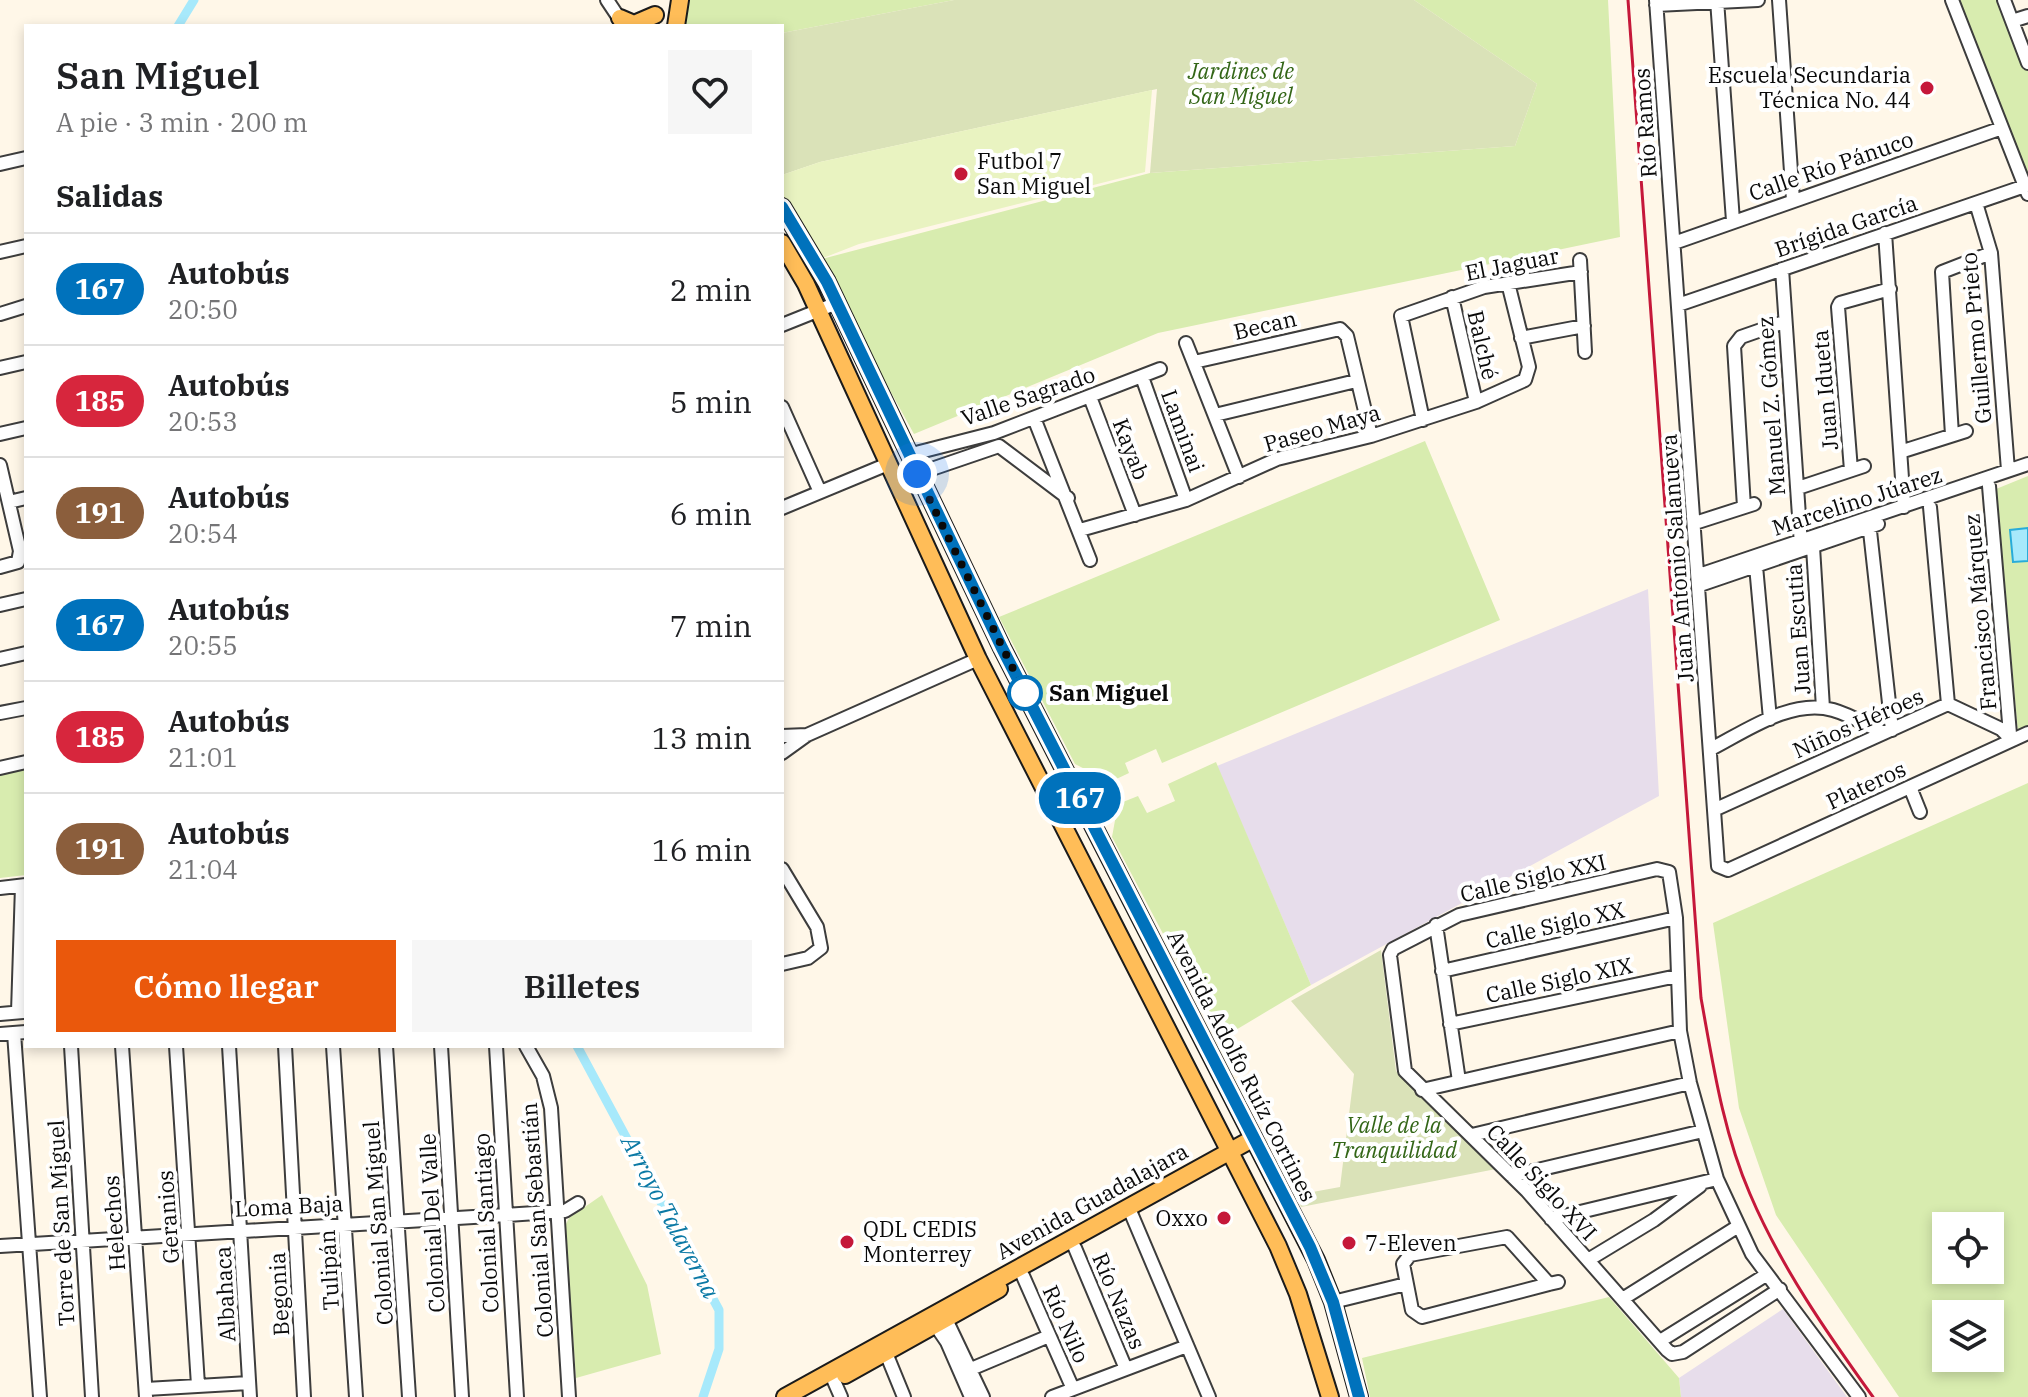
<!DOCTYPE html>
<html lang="es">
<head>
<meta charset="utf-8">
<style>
	:root { --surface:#fff; --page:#f6f6f6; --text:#202124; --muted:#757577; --line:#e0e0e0; --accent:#ea580c }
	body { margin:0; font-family:"IBM Plex Serif",serif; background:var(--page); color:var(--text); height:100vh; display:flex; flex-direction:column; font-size:30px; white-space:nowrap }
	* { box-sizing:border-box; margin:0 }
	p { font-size:26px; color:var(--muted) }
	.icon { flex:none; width:44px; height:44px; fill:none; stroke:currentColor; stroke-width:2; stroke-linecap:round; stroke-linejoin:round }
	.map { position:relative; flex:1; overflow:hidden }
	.details { position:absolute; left:24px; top:24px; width:760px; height:1024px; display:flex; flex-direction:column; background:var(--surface); border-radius:0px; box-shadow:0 4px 12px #0003 }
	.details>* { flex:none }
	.badge { padding:0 16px; border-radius:26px; font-size:28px; line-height:52px }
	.tools { position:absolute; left:1932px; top:1212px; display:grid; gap:16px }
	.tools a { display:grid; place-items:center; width:72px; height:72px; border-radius:0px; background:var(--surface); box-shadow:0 4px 12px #0003; font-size:40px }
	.you { position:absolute; width:40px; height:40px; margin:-20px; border:6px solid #fff; border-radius:50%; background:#1a73e8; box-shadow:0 0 0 12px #1a73e833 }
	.map>.badge { position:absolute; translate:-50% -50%; box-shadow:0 0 0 4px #fff }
	h2 { padding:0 32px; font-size:30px; line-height:72px }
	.round { display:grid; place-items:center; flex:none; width:84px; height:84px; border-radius:0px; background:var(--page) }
	.head { display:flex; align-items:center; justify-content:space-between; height:136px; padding:0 32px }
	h1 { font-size:38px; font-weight:600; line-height:60px }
	.primary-button { display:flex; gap:16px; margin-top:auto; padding:16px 32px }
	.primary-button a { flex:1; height:92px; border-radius:0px; background:var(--accent); color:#fff; font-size:32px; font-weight:600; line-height:92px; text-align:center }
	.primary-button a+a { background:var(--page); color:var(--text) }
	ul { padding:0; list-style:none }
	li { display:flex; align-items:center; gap:24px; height:112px; padding:0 32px; border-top:2px solid var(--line) }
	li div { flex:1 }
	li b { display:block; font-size:30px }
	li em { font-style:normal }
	li .badge { min-width:88px; font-weight:700; text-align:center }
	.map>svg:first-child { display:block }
</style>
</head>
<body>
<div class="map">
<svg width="2028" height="1397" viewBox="0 0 2028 1397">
	<rect width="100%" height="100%" fill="#fff7e8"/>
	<path fill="#e7ddeb" d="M1648 589 1659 796 1311 985 1217 766Z
		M1783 1309 1847 1397H1681L1679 1378Z"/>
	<path fill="#d8ecaf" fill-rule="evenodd" d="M690 0H954L782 33V26H684Z
		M1414 0H1608L1620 237 1158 333 914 434 818 260 1150 173 1515 146 1537 84Z
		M1952 0H2004L2028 63V185Z
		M1425 441 1500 620 1162 763 1156 749 1125 763 1129 773 1110 782 1075 764 999 617Z
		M2028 476V727L2018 732 1996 489Z
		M1216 762 1311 985 1219 1040 1112 837 1118 804 1138 796 1147 813 1175 801 1168 784Z
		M26 766V875L0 878V772Z
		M2028 783V1397H1899L1776 1215 1739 1108 1713 923ZM1946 1226H1990V1270H1946ZM1946 1314H1990V1358H1946Z
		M602 1195 647 1285 661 1354 576 1378 565 1226 569 1218Z
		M1609 1297 1679 1378 1681 1397H1370L1362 1358Z"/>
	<path fill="#dae2b8" d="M954 0H1414L1537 84 1515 146 1150 173 1157 89 820 162 782 175V33Z
		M1381 950 1396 1071 1496 1169 1301 1207 1296 1195 1340 1187 1354 1074 1291 1001Z"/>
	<path fill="#e9f3c1" d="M1152 90 1145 172 859 244 818 260 782 203V175L820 162Z"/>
	<path fill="#a7e9fb" stroke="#28acd9" stroke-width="2" d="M2028 528V561L2013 562 2010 530Z"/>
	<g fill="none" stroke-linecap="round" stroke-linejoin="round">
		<path stroke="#a7e9fb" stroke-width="9" d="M178 26 194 0
			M577 1046 719 1310V1349L703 1397"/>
		<g stroke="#3d3d3d" stroke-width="16">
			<path id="minor" d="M607 0 623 24
				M1656 0 1718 866 1728 870 2028 733
				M1717 0 1733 221
				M1779 0 1793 200
				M1952 0 2028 194
				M2004 0 2028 63
				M1656 5 1758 0
				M2012 21 2028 16
				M0 164 26 158
				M1976 203 1991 253 2008 470
				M1885 233 1904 507
				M1674 243 2002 128
				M0 252 26 246
				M1580 260 1585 352
				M1782 269 1801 545
				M1452 297 1476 402
				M1678 305 2028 185
				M0 314 26 306
				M782 325 837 303
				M1521 338 1584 326
				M1186 343 1239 477
				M1194 362 1340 329 1347 336 1371 436
				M0 368 26 362
				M1142 377 1186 500
				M1090 397 1135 515
				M782 407 820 492
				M1215 415 1356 381
				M1034 418 1090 560
				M1423 420 1401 316 1484 287 1581 272
				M0 434 26 428
				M1952 435 1942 272 1991 253
				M1903 451 1966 431
				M908 455 994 433 1160 369
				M0 465 20 551 18 562 0 567
				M1851 470 1838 307 1840 303 1890 289
				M917 474 999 446 1068 498
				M1989 486 2010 734
				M1798 488 1864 466
				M9 502 26 498
				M1744 507 1734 346 1741 337 1784 322
				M1930 507 1948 704
				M782 508 888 464
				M1869 522 1892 730
				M1695 523 1754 504
				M1080 530 1186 500 1277 459 1371 436 1476 402 1525 380 1529 367 1508 283
				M1813 547 1823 708
				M1756 566 1770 719
				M1699 575 2028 464
				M1700 585 1878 524
				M0 605 26 599
				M0 659 26 653
				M0 713 26 708
				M782 736 807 735
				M1711 749C1746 731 1792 698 1833 710 1851 715 1868 726 1884 733
				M782 753 807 735 978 659
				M0 768 26 762
				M1910 787 1920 812
				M1716 809 1948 704 2001 729 2012 740
				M782 869 817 927 821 948 808 958 782 964
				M0 888 26 885
				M1436 925 1459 1081
				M1442 971 1676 918
				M18 1012 22 886
				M0 1014 23 1012
				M1450 1024 1677 976
				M14 1033 40 1397
				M0 1034 26 1032
				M71 1046 92 1397
				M122 1046 146 1397
				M176 1046 198 1385
				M229 1046 250 1397
				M285 1046 304 1397
				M333 1046 356 1397
				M386 1046 409 1397
				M441 1046 462 1397
				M496 1046 517 1397
				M526 1046 543 1076 551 1108 569 1397
				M1422 1090 1680 1031
				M1472 1135 1690 1083
				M1512 1176 1703 1131
				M1128 1206 1209 1397
				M1551 1219 1717 1179
				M0 1246 506 1215 565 1211 578 1203
				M1075 1248 1126 1369
				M1588 1260 1654 1220 1700 1186
				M1023 1276 1073 1389
				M1549 1284 1507 1237 1410 1255 1403 1264 1412 1310 1422 1317 1549 1284 1558 1282
				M1780 1289 1683 1352 1672 1354 1667 1350 1527 1191 1405 1071 1390 955 1393 949 1459 915 1657 869 1669 872 1676 918 1680 1031 1690 1083 1717 1179 1752 1254 1859 1397
				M1624 1298 1737 1227
				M1333 1302 1406 1284
				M943 1313 983 1397
				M932 1320 947 1342 971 1397
				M1660 1341 1766 1275
				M886 1353 904 1397
				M971 1369 1049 1336
				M834 1381 841 1397
				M146 1389 249 1383
				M1052 1397 1187 1346"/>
		</g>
		<g stroke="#1b1b1b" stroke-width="20">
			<path id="major" d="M620 18 634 24 655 15
				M676 26 680 0
				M782 207 827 282 1002 648 1316 1260 1333 1302 1359 1397
				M782 243 806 284 978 659 1278 1246 1298 1294 1330 1397
				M845 1375 999 1289
				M785 1397 1254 1138"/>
		</g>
		<use href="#minor" stroke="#fff" stroke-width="12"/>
		<use href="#major" stroke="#ffbd58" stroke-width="16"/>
		<path stroke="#c5183a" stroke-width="3" d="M1628 0 1701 998C1713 1064 1723 1132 1750 1194 1781 1267 1827 1333 1873 1397"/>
	</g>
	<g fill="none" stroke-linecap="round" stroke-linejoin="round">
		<g stroke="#fff" stroke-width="18">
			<path id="line" d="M782 207 827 282 1002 648 1310 1247 1333 1302 1359 1397"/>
		</g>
		<use href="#line" stroke="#0072bc" stroke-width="12"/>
		<path stroke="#0a0a0a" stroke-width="8" stroke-dasharray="0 14.4" d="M917 474 1025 693"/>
	</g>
	<g fill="#c5183a" stroke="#fff" stroke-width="3">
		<circle cx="1927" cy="88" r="8"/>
		<circle cx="961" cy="174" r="8"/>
		<circle cx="1224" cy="1218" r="8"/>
		<circle cx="847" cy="1242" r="8"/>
		<circle cx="1349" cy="1243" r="8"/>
	</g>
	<circle fill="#fff" stroke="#0072bc" stroke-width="4" cx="1025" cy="693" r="16"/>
	<g text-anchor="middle" stroke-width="8" stroke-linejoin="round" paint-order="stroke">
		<g font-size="22" font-style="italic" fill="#336617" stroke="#fff">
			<text x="1241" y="79">Jardines de<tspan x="1241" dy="25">San Miguel</tspan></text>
			<text x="1394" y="1133">Valle de la<tspan x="1394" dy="25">Tranquilidad</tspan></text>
		</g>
		<g font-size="22" fill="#0a0a0a" stroke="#fff" text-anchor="start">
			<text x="1911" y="83" text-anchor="end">Escuela Secundaria<tspan x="1911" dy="25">Técnica No. 44</tspan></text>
			<text x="977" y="169">Futbol 7<tspan x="977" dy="25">San Miguel</tspan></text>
			<text x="1208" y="1226" text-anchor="end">Oxxo</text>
			<text x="863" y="1237">QDL CEDIS<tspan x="863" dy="25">Monterrey</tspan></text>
			<text x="1365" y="1251">7-Eleven</text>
		</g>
		<g font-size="22" fill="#0a0a0a" stroke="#fff">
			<text transform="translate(1645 123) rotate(-94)" y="8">Río Ramos</text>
			<text transform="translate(1831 166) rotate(-19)" y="8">Calle Río Pánuco</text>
			<text transform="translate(1846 226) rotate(-19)" y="8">Brígida García</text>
			<text transform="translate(1512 264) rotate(-11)" y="8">El Jaguar</text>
			<text transform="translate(1265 325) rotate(-13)" y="8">Becan</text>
			<text transform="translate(1976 338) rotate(-95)" y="8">Guillermo Prieto</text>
			<text transform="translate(1483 345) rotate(77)" y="8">Balché</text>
			<text transform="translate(1825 390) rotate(-95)" y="8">Juan Idueta</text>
			<text transform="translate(1028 396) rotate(-19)" y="8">Valle Sagrado</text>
			<text transform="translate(1771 406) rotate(-94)" y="8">Manuel Z. Gómez</text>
			<text transform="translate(1322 428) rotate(-16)" y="8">Paseo Maya</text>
			<text transform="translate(1183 431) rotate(70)" y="8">Laminai</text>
			<text transform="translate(1131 449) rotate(69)" y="8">Kayab</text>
			<text transform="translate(1857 501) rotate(-18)" y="8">Marcelino Júarez</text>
			<text transform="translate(1677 558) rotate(-94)" y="8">Juan Antonio Salanueva</text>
			<text transform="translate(1980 612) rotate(-95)" y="8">Francisco Márquez</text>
			<text transform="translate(1798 629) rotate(-94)" y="8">Juan Escutia</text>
			<text transform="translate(1858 723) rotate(-24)" y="8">Niños Héroes</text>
			<text transform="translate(1866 785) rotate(-25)" y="8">Plateros</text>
			<text transform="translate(1533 878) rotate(-13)" y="8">Calle Siglo XXI</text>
			<text transform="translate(1555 925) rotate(-13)" y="8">Calle Siglo XX</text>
			<text transform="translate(1559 980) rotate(-12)" y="8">Calle Siglo XIX</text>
			<text transform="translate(1242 1066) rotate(63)" y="8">Avenida Adolfo Ruíz Cortines</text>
			<text transform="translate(1542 1182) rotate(47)" y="8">Calle Siglo XVI</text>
			<text transform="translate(1092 1201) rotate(-29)" y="8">Avenida Guadalajara</text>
			<text transform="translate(289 1206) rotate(-3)" y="8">Loma Baja</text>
			<text transform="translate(168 1217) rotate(-94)" y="8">Geranios</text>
			<text transform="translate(537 1220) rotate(-94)" y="8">Colonial San Sebastián</text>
			<text transform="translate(61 1223) rotate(-93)" y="8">Torre de San Miguel</text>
			<text transform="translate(114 1223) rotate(-94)" y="8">Helechos</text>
			<text transform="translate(378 1223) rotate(-94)" y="8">Colonial San Miguel</text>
			<text transform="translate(432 1223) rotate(-93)" y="8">Colonial Del Valle</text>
			<text transform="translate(486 1223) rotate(-93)" y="8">Colonial Santiago</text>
			<text transform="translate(329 1270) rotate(-93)" y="8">Tulipán</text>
			<text transform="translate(225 1294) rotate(-93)" y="8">Albahaca</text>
			<text transform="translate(279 1294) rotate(-93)" y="8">Begonia</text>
			<text transform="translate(1119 1301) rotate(67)" y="8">Río Nazas</text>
			<text transform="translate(1066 1324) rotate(66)" y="8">Río Nilo</text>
		</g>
		<g font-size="22" font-weight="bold" fill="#0a0a0a" stroke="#fff" text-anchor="start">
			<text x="1049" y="701">San Miguel</text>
		</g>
		<g font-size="24" font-style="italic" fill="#0b79a5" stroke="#fff">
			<text transform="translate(670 1217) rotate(62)" y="8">Arroyo Talaverna</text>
		</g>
	</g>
</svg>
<div class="tools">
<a><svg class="icon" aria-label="locate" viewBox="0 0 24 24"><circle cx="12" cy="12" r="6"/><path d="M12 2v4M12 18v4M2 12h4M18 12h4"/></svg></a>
<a><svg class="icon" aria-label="layers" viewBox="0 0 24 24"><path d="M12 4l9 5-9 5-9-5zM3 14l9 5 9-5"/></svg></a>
</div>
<div class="you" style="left:917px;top:474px"></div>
<b class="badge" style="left:1080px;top:798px;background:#0072bc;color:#fff">167</b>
<section class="details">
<div class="head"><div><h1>San Miguel</h1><p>A pie · 3 min · 200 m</p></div><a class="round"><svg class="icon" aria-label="heart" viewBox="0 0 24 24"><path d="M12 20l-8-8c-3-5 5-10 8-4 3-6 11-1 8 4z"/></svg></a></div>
<h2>Salidas</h2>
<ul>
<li><span class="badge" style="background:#0072bc;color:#fff">167</span><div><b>Autobús</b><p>20:50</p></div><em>2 min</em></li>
<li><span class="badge" style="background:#d7263d;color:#fff">185</span><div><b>Autobús</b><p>20:53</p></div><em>5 min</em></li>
<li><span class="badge" style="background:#8b5e3c;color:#fff">191</span><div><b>Autobús</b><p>20:54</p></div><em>6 min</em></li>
<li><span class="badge" style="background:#0072bc;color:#fff">167</span><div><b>Autobús</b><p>20:55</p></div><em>7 min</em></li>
<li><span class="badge" style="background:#d7263d;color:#fff">185</span><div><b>Autobús</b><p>21:01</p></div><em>13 min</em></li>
<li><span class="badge" style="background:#8b5e3c;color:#fff">191</span><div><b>Autobús</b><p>21:04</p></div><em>16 min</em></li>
</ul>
<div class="primary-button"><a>Cómo llegar</a><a>Billetes</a></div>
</section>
</div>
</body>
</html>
